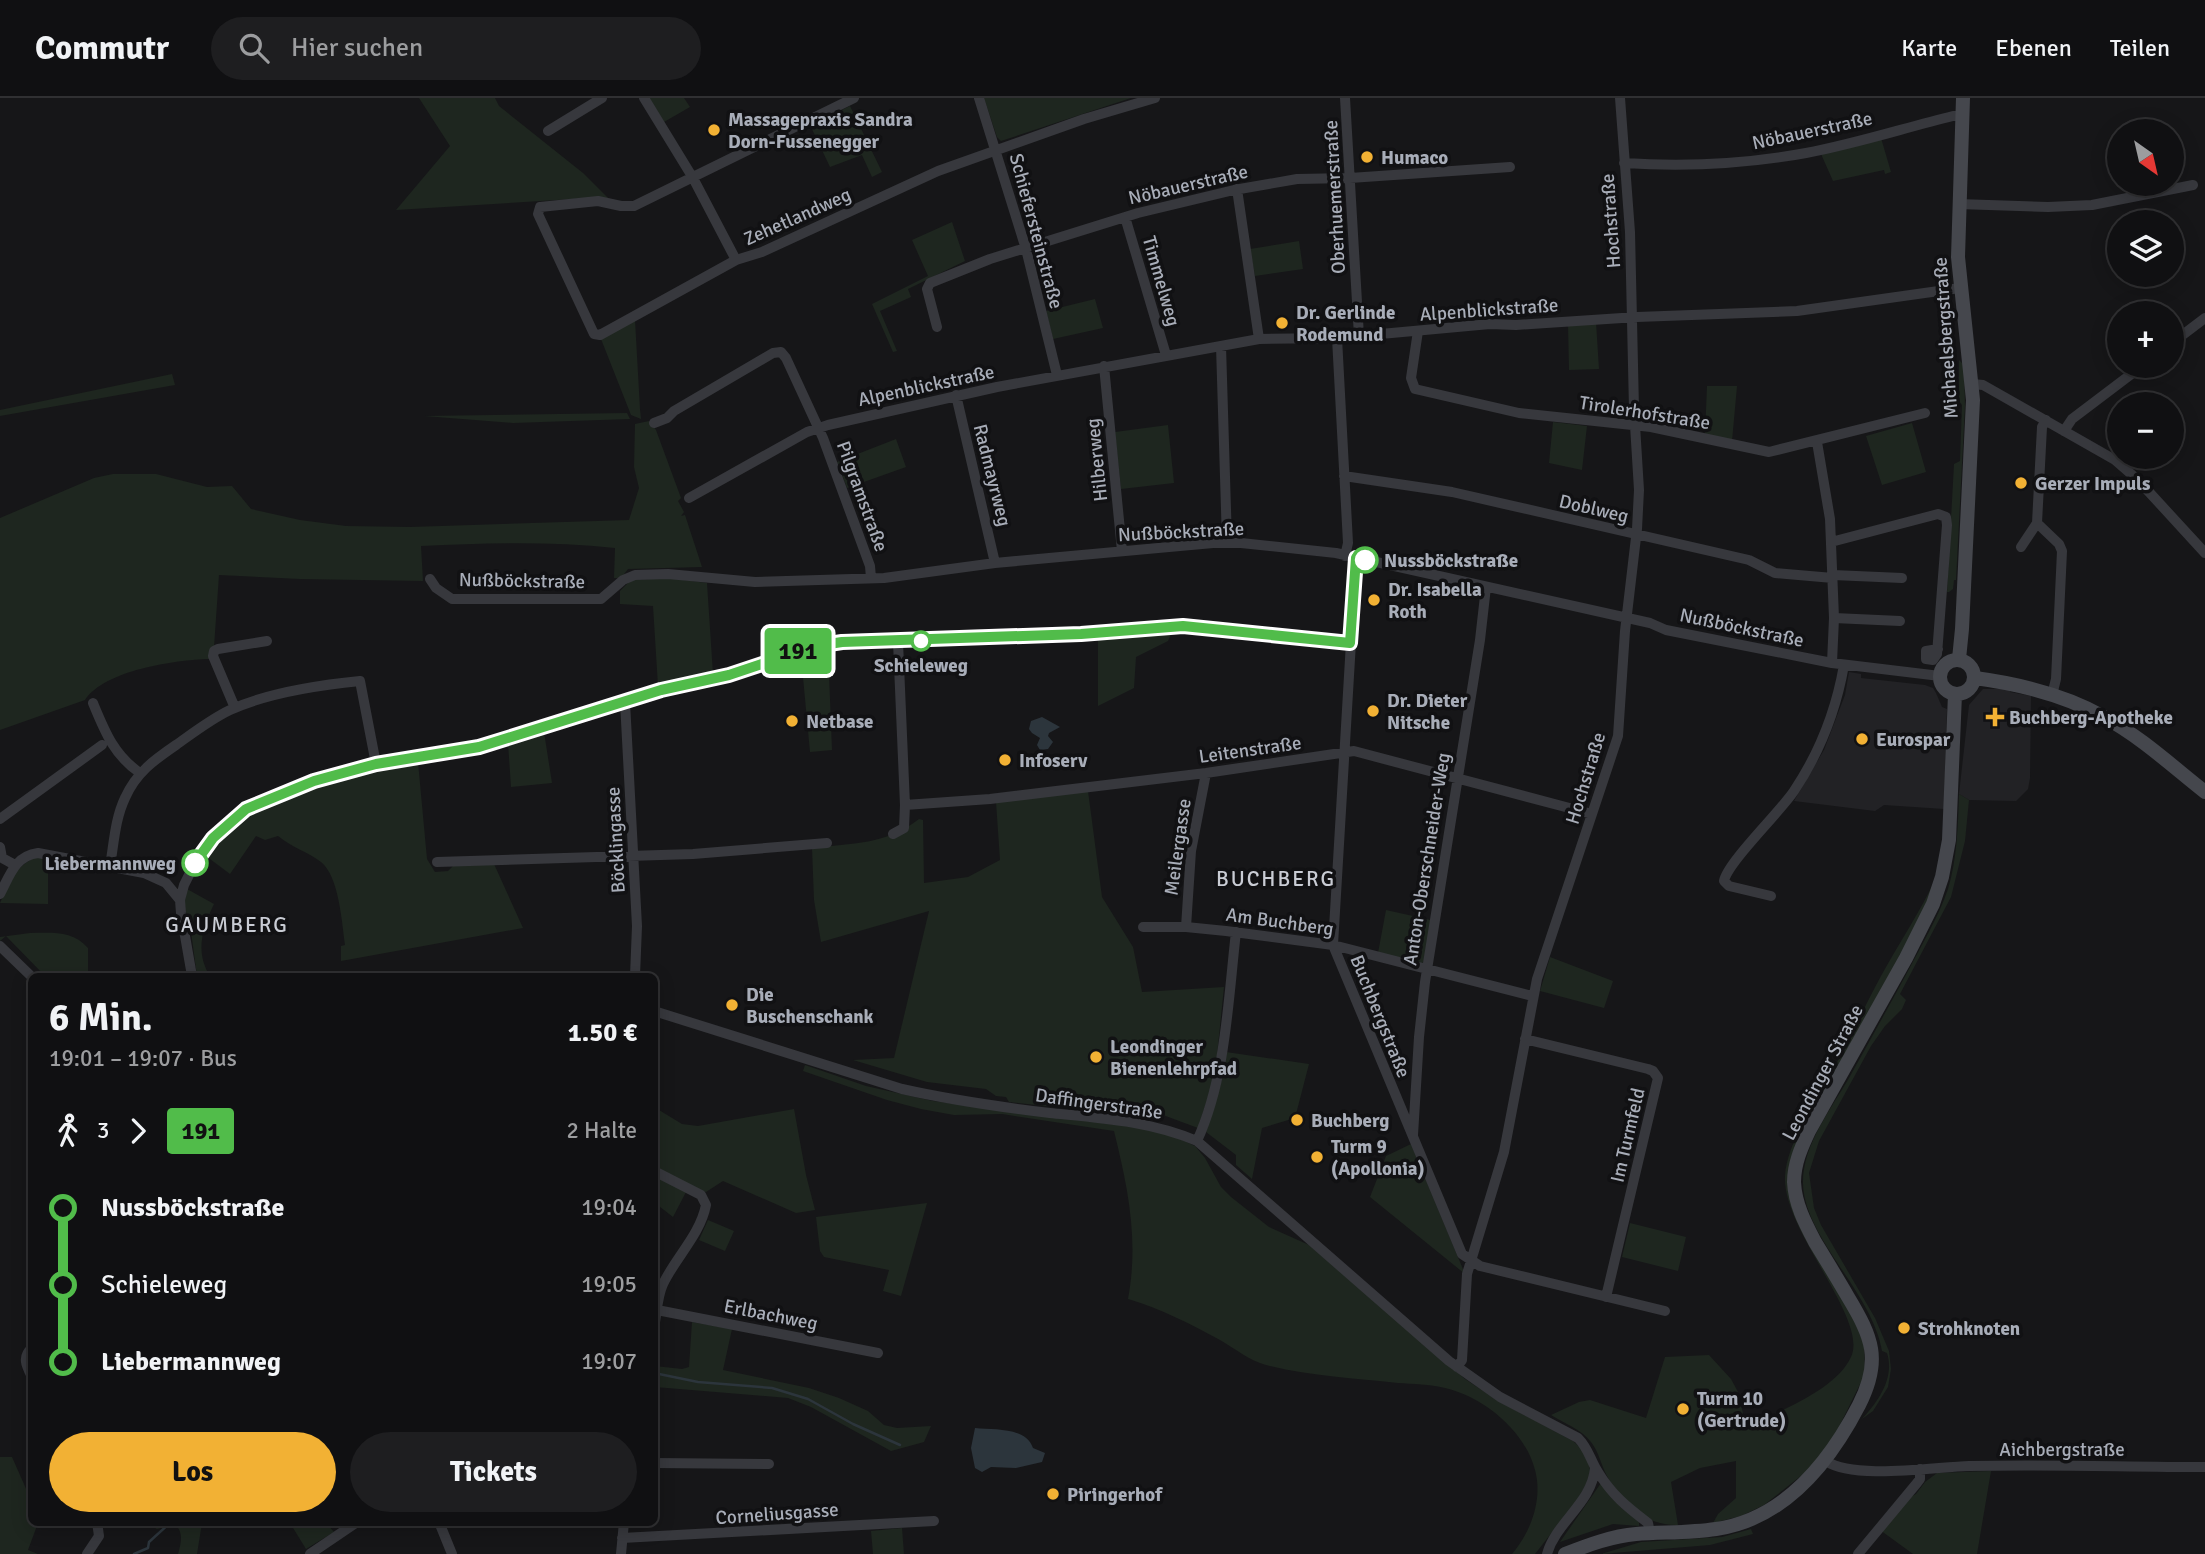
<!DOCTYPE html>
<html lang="de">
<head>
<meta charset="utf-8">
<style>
	:root { --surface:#101012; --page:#1e1e20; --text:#f1f3f6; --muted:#9c9d9f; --line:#303032; --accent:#f2b134 }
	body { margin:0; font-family:Signika,sans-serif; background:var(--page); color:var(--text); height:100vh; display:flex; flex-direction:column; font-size:26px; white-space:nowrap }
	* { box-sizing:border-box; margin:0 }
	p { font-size:23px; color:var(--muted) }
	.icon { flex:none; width:38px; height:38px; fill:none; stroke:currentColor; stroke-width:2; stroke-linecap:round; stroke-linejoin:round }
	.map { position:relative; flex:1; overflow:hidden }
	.sheet { position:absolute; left:28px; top:875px; width:630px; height:553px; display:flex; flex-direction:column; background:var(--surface); border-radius:10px; box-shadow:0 4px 18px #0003,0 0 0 2px var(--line) }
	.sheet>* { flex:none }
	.badge { padding:0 14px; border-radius:5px; font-size:24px; line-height:46px }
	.needle { width:46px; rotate:146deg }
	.fabs { position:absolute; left:2107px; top:21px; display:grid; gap:14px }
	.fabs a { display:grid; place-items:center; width:77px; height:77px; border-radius:50%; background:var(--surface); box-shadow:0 4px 18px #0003,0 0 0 2px var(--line); font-size:35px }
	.map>.badge { position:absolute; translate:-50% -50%; box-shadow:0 0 0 4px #fff }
	.legs { display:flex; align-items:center; gap:10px; height:77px; padding:0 21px; font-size:23px }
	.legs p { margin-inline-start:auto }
	.head { display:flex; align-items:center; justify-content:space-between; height:119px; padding:0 21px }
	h1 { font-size:38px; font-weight:700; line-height:52px }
	.primary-button { display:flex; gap:14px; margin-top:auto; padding:14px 21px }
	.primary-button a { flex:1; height:80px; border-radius:42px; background:var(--accent); color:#111; font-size:28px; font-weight:700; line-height:80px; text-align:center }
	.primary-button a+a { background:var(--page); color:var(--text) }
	ul { padding:0 21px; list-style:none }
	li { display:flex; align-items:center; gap:24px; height:77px; font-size:26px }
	li i { display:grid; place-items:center; width:10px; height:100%; margin:0 9px; background:currentColor }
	li i::after { content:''; width:18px; height:18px; margin:-9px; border:5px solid; border-radius:50%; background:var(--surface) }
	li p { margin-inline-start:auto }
	li:first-child i { background:linear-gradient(#0000 50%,currentColor 0) }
	li:last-child i { background:linear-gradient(currentColor 50%,#0000 0) }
	header { display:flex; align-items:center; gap:42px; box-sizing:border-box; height:98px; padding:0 35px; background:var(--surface); border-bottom:2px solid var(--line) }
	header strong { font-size:33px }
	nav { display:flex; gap:38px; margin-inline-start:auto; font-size:24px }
	.search { width:490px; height:63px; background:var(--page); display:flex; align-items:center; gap:18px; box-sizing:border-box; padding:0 24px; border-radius:38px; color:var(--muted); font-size:26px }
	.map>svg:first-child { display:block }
</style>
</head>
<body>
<header>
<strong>Commutr</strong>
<div class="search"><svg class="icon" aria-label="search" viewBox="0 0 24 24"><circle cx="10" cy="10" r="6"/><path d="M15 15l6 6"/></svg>Hier suchen</div>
<nav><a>Karte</a><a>Ebenen</a><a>Teilen</a></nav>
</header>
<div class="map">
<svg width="2205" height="1456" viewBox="0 0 2205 1456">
	<rect width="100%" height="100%" fill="#161618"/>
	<path fill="#222225" d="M1849 574 1861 576V580L1925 587 1933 590 1936 595 1942 609 1947 611 1944 711 1884 707 1875 713 1794 703 1824 652 1845 597Z
		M1983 591H2010V594L2031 598 2030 680 2028 691 2016 703 1969 702 1959 696 1969 607Z"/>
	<path fill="#1e261f" d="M419 0H495L499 8 583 75 609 101 590 100 396 112 450 48Z
		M649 0H684L690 9 664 24Z
		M984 0H1131L1001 43 997 39Z
		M850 8 882 74 872 79 862 57 830 69 810 27Z
		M1881 40 1891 74 1885 76 1884 72 1833 83 1821 56Z
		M952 124 965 163 908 191 911 199 880 213 897 253 893 254 872 206 928 178 912 142Z
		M1299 143 1303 171 1255 178 1250 151Z
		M1095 201 1103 230 1053 241 1046 213Z
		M635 222 640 311 641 321 631 317 601 241Z
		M1596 224 1599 271 1569 272 1568 226Z
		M1959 262 1964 267 1965 308 1956 482H1954L1953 491 1949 494H1947L1954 366 1960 363 1962 307 1959 303Z
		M172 276 175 287 0 318V312Z
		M1707 288H1737L1732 343 1705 337Z
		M627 315 630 321 513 325 424 318Z
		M649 323 656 332 681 400 678 403 684 414 681 418 685 417 702 469 628 471 621 480H614L615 450C550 443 486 445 421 448L423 483 300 481 219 477 214 549 209 561C175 562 105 572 85 602L0 632V420L94 380 113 376H156L207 389 232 388 251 411 300 422 346 428 410 429 629 422 639 390 634 369 635 326Z
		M1553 324 1587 328 1582 372 1549 365Z
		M1912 325 1926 374 1882 387 1866 338Z
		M1168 327 1174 385 1121 391 1115 334Z
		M896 341 906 369 847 390 837 364Z
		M668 480 707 485 713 576 658 588 653 508 620 506V493L631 482Z
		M1172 534 1168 543 1136 559 1134 590 1098 608V540Z
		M828 550 832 652 810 654 801 558Z
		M544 634 552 685 511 689 508 645Z
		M418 664 427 761 435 774 448 773 453 768 494 766 523 830 341 863V848L345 847C342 825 339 778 321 764 308 754 291 749 278 738L265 742 256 738 230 776 206 758C218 742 230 726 247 716 290 688 367 672 418 664Z
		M1088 693 1102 799 1133 849 1142 894 1224 889 1215 977 1198 1030 1163 1017 1118 1009 1084 1005 1073 1011 1009 1004 1006 999 996 998 986 991 927 984 853 962 894 960 929 813 821 844 814 802 812 750C852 745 886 747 919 721L923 722 924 785 968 779 1000 762 996 704Z
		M1959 696 1969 702 1965 743 1951 799 1900 896 1906 902 1902 911 1885 928 1871 948 1819 1043 1809 1075 1814 1110 1821 1127 1875 1220 1889 1253 1891 1271 1888 1289 1873 1313 1862 1321C1878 1304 1895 1280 1887 1255L1882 1253C1872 1194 1805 1141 1803 1086 1802 1048 1831 1011 1849 980 1869 944 1889 908 1908 873 1922 846 1938 820 1948 791 1957 761 1958 728 1959 696Z
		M36 759 43 760 48 765V806L0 805C10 784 13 770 36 759Z
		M1936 780 1931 798 1790 1073 1864 1242 1865 1276 1834 1339 1811 1370 1764 1407 1741 1418 1713 1425 1718 1416 1736 1400V1363L1700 1370 1671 1384 1678 1427C1646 1428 1622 1406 1607 1378 1601 1367 1599 1354 1591 1344 1582 1332 1564 1325 1551 1317L1579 1304 1590 1302 1646 1320 1665 1259 1709 1257 1731 1281 1738 1294 1746 1328C1777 1315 1836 1292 1851 1259 1869 1221 1782 1132 1785 1078 1787 1044 1817 1002 1833 972 1850 941 1864 909 1881 878 1899 845 1920 814 1936 780Z
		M187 791 214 806C202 830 195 855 210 878H197L190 826C185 814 183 806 187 791Z
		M1386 812 1431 822 1425 862 1422 865 1378 855Z
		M30 835C52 835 72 832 88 850V873L95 878H45L6 838 0 843V839Z
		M1550 859 1613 883 1604 910 1540 893Z
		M1226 954 1309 966 1295 1020 1262 1030 1252 1081 1236 1067V1057L1206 1034 1222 981Z
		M805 967 866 988 933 1003 1134 1029 1169 1036 1195 1048 1205 1060 1221 1089 1231 1099 1269 1129 1309 1147 1465 1281 1500 1304 1573 1343 1583 1352 1589 1362 1590 1374 1586 1387 1575 1405 1535 1456H1512C1531 1434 1543 1401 1535 1372 1525 1333 1484 1299 1445 1290 1430 1286 1413 1286 1398 1285 1354 1280 1309 1278 1266 1267 1250 1263 1234 1250 1220 1242 1190 1226 1160 1210 1128 1201 1139 1142 1128 1090 1114 1033L1002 1016 954 1017 921 1011 887 1002 803 973Z
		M654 1009 682 1026 698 1028 794 1011 806 1077 815 1112 796 1115 723 1083 706 1094 700 1093 655 1070Z
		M1411 1046 1465 1176 1370 1099 1386 1058Z
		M654 1077 686 1094 673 1119 655 1105Z
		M927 1105 901 1198 883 1193 889 1172 824 1159 820 1153 816 1119Z
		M708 1122 734 1133 725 1153 699 1142Z
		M1630 1125 1686 1139 1678 1173 1622 1159Z
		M692 1224 732 1231 723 1272 809 1290 839 1300 868 1313 884 1327 897 1330 931 1328 924 1344 891 1353 811 1309 788 1300 655 1289V1268L682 1271 689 1269Z
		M0 1359H12L31 1402 32 1424 38 1425 28 1452 38 1456H0Z
		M1991 1373 1977 1456H1913L1880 1432 1909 1400 1916 1396 1925 1384 1937 1375Z
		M1601 1385 1639 1423V1428L1613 1426 1560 1444Z
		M146 1425H202L197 1456H178C181 1445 184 1435 175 1426L157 1431Z
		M290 1425H326L334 1434 306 1451Z
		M902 1430 904 1456H873L871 1433Z
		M1751 1431 1753 1436 1710 1447 1601 1456 1641 1444 1722 1439Z"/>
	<path fill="#2c353c" d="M1042 619 1060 629 1049 635 1048 638 1053 644 1048 651 1040 652 1037 647 1040 640 1032 635 1029 631 1031 623Z
		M975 1330C995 1332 1026 1329 1033 1350L1045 1355 1042 1364 1016 1370 991 1369 982 1374 975 1370 971 1350Z"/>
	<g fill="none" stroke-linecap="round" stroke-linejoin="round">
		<path stroke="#2c353c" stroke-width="2.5" d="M659 1276 698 1284 772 1290 808 1301 853 1326 900 1347
			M134 1456 148 1450 149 1444 171 1424"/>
		<path stroke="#37383d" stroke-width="10" d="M644 0 693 80 736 162
			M854 0 634 108H621L598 103 540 109 538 116 594 236 600 237 736 162 762 154 938 73 1084 21 1155 0
			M979 0 1026 151 1057 277
			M1345 0 1359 238
			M548 33 602 0
			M1624 65C1685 69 1746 66 1806 55 1855 46 1904 30 1953 18H1962
			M1237 91 1259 241
			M1958 106 2048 109 2092 107 2193 87
			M1125 119 1166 257
			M937 229 927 191 930 185 990 161 1138 115 1234 92 1297 81 1350 80 1510 69
			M1418 233 1411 280 1415 291 1519 315 1651 329 1769 354 1925 315
			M1337 240 1348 445 1345 458
			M2172 245 2205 220
			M1221 248 1227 444
			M1104 268 1122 453
			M1972 286 1983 287 2115 362 2138 382 2205 455
			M956 297 995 465
			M654 325 667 320 674 313 773 255 781 254 786 260 823 340 870 468 871 480
			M2064 333 2072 321 2142 268
			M1817 344 1830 421 1834 520 1832 565
			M1344 378 1452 394 1749 462 1775 475 1833 480
			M689 400 807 334 828 327 997 289 1259 241 1337 240 1490 226 1516 227 1637 219 1797 213 1960 190
			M2037 425 2059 446 2062 453 2056 581 2052 597
			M1831 444 1938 416 1946 419 1947 427 1937 556 1933 562 1926 561V553L1938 551
			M2021 449 2037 425 2042 329 2046 322
			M1356 460 1333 847 1462 1156 1480 1168 1665 1213
			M1833 477 1902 480
			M430 481 436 490 452 501H601L623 482 635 477 668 476 755 484 884 480 995 465 1213 445H1241L1336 455 1650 525 1666 532 1832 565 1940 578
			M1834 520 1900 523
			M625 604 637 828 635 878
			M93 605C105 634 114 657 140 675
			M235 610 213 558 214 553 218 551 267 543
			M905 707 990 701 1206 675 1354 653 1592 716
			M0 721 102 647
			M893 736 904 730 905 707 898 544
			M0 749 2 760 15 767
			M437 764 693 756 827 745
			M110 768C114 745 115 721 125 700 136 675 154 662 176 647 193 635 211 621 230 612 267 595 320 587 360 583L376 666
			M0 796C10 777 15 758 38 755L144 775 166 785 180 802
			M1771 798 1729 788 1724 783C1727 765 1780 714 1794 693 1820 654 1836 613 1844 567
			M1143 829H1186L1226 833 1333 847 1532 898
			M1186 829 1191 753 1206 675
			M0 848 32 879
			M192 878 181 815 180 802 184 787 195 765 213 740 239 716 255 706 299 688 355 671 479 649 661 592 729 577 816 548 842 544 1081 536 1183 528 1350 545
			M654 913 902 991C951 1002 1000 1009 1050 1015 1100 1020 1150 1023 1197 1043L1449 1263 1500 1299 1578 1340C1589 1351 1590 1362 1598 1374 1612 1397 1627 1409 1648 1425L1650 1435
			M1525 941 1648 971 1653 973 1658 980 1606 1199
			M1413 1037 1419 939 1425 884 1480 542 1486 489
			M1197 1043C1226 979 1228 903 1236 834
			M654 1073 701 1097 706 1107C700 1137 676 1159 663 1186 657 1199 657 1215 654 1230
			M657 1212 878 1255
			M32 1250C21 1259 27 1269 32 1279
			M1457 1269 1462 1262 1467 1176 1504 1054 1537 881 1618 638 1625 533 1637 431 1639 392 1634 311 1630 134 1620 0
			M1826 1363C1854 1382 1934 1369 1969 1368 2047 1366 2126 1369 2205 1369
			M654 1365 769 1366
			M439 1424 452 1456
			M622 1440 934 1423
			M87 1456 99 1438 97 1424
			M310 1456 357 1424
			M621 1456 624 1424
			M1547 1456C1556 1424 1592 1405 1595 1370
			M1858 1456 1917 1385 1920 1381V1371"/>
		<path stroke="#45474d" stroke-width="14" d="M1959 561 1962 531 1973 302 1958 159 1963 0
			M1940 579a17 17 0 1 1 34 0a17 17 0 1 1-34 0Z
			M1975 580C2020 586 2065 597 2104 619 2141 639 2172 668 2205 694
			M1565 1456C1588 1447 1612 1438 1636 1436 1663 1434 1690 1435 1716 1431 1785 1421 1829 1365 1859 1307 1882 1262 1872 1239 1848 1199 1837 1180 1826 1162 1815 1144 1805 1125 1795 1106 1794 1084 1794 1066 1801 1050 1809 1033L1906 860 1933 806 1942 779 1949 742 1955 596"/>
	</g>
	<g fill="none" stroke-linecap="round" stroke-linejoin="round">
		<g stroke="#fff" stroke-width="16">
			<path id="line-1" d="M195 765 213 740 246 711 314 683 376 666 479 649 661 592 729 577 816 548 842 544 1081 536 1183 528 1350 545 1356 460 1365 462"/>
		</g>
		<use href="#line-1" stroke="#51bc4a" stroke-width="10"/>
	</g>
	<g fill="#f2b134" stroke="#111113" stroke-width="2.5">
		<circle cx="714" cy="32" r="7"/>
		<circle cx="1367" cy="59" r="7"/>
		<circle cx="1282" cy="225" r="7"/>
		<circle cx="2021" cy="385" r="7"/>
		<circle cx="1374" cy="502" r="7"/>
		<circle cx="1373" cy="613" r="7"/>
		<path d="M1991.5 608.5h7v7h7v7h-7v7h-7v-7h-7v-7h7z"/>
		<circle cx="792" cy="623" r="7"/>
		<circle cx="1862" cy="641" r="7"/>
		<circle cx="1005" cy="662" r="7"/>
		<circle cx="732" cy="907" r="7"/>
		<circle cx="1096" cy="959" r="7"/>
		<circle cx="1297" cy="1022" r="7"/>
		<circle cx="1317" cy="1059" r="7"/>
		<circle cx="1904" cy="1230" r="7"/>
		<circle cx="1683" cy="1311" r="7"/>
		<circle cx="1053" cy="1396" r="7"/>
	</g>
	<g fill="#fff" stroke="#51bc4a" stroke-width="3.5">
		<circle cx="1365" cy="462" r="12"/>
		<circle cx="921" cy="543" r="9"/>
		<circle cx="195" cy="765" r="12"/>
	</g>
	<g text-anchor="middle" stroke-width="7" stroke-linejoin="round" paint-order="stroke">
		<g font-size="19" font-weight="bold" fill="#a8adb8" stroke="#111113" text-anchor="start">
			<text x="728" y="28">Massagepraxis Sandra<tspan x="728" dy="22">Dorn-Fussenegger</tspan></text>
			<text x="1381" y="66">Humaco</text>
			<text x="1296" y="221">Dr. Gerlinde<tspan x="1296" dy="22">Rodemund</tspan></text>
			<text x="2035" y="392">Gerzer Impuls</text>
			<text x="1388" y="498">Dr. Isabella<tspan x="1388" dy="22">Roth</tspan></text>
			<text x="1387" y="609">Dr. Dieter<tspan x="1387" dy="22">Nitsche</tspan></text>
			<text x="2009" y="626">Buchberg-Apotheke</text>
			<text x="806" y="630">Netbase</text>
			<text x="1876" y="648">Eurospar</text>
			<text x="1019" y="669">Infoserv</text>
			<text x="746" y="903">Die<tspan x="746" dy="22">Buschenschank</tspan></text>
			<text x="1110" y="955">Leondinger<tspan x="1110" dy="22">Bienenlehrpfad</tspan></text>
			<text x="1311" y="1029">Buchberg</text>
			<text x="1331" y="1055">Turm 9<tspan x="1331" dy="22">(Apollonia)</tspan></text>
			<text x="1918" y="1237">Strohknoten</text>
			<text x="1697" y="1307">Turm 10<tspan x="1697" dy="22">(Gertrude)</tspan></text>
			<text x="1067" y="1403">Piringerhof</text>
		</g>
		<g font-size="19" fill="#a8adb8" stroke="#111113">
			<text transform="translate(1812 32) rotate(-12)" y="7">Nöbauerstraße</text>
			<text transform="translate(1188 86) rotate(-13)" y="7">Nöbauerstraße</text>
			<text transform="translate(1334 99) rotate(-93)" y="7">Oberhuemerstraße</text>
			<text transform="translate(797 118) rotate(-24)" y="7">Zehetlandweg</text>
			<text transform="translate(1610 123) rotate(-94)" y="7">Hochstraße</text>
			<text transform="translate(1037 133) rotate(75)" y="7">Schiefersteinstraße</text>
			<text transform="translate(1162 183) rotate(74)" y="7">Timmelweg</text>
			<text transform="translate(1489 211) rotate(-4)" y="7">Alpenblickstraße</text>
			<text transform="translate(1945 240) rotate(-94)" y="7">Michaelsbergstraße</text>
			<text transform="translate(926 287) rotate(-12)" y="7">Alpenblickstraße</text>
			<text transform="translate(1645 314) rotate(9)" y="7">Tirolerhofstraße</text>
			<text transform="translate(1096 362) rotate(-96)" y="7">Hilberweg</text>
			<text transform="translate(993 377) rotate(76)" y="7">Radmayrweg</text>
			<text transform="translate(863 398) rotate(70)" y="7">Pilgramstraße</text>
			<text transform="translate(1594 410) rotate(13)" y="7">Doblweg</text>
			<text transform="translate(1181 433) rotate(-3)" y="7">Nußböckstraße</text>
			<text transform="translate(522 482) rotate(1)" y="7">Nußböckstraße</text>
			<text transform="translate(1742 529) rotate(12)" y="7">Nußböckstraße</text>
			<text transform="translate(1250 651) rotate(-8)" y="7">Leitenstraße</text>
			<text transform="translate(1585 680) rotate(-73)" y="7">Hochstraße</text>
			<text transform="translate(615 742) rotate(-93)" y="7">Böcklingasse</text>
			<text transform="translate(1177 749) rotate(-82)" y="7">Meilergasse</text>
			<text transform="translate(1426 761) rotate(-81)" y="7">Anton-Oberschneider-Weg</text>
			<text transform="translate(1280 823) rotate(8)" y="7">Am Buchberg</text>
			<text transform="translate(1381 918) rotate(68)" y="7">Buchbergstraße</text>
			<text transform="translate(1822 974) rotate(-62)" y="7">Leondinger Straße</text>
			<text transform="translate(1099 1005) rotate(8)" y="7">Daffingerstraße</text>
			<text transform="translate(1627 1037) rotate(-77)" y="7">Im Turmfeld</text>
			<text transform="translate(771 1216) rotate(11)" y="7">Erlbachweg</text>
			<text x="2062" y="1358">Aichbergstraße</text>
			<text transform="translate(777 1415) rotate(-4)" y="7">Corneliusgasse</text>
		</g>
		<g font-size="19" font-weight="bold" fill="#a8adb8" stroke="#111113" text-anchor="start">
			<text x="1384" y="469">Nussböckstraße</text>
			<text x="921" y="574" text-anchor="middle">Schieleweg</text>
			<text x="176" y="772" text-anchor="end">Liebermannweg</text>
		</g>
		<g font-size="21" letter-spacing="2" fill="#c9ccd4" stroke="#111113">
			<text x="1276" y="788">BUCHBERG</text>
			<text x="227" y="834">GAUMBERG</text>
		</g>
	</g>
</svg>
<div class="fabs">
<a><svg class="needle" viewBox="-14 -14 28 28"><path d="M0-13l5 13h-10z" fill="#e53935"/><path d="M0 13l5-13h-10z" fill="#9c9d9f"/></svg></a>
<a><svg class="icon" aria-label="layers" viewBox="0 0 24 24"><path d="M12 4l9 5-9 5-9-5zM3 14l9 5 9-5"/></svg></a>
<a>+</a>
<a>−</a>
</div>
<b class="badge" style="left:798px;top:553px;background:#51bc4a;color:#111">191</b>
<section class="sheet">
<div class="head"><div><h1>6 Min.</h1><p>19:01 – 19:07 · Bus</p></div><b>1.50 €</b></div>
<div class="legs"><svg class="icon" aria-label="walk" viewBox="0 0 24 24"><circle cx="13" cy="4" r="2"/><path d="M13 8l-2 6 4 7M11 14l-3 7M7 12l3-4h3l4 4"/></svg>3<svg class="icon" aria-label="forward" viewBox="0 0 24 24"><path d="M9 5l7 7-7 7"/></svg><b class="badge" style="background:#51bc4a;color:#111">191</b><p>2 Halte</p></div>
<ul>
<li><i style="color:#51bc4a"></i><b>Nussböckstraße</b><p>19:04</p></li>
<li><i style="color:#51bc4a"></i><span>Schieleweg</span><p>19:05</p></li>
<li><i style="color:#51bc4a"></i><b>Liebermannweg</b><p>19:07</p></li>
</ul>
<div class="primary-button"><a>Los</a><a>Tickets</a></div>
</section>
</div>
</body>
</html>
